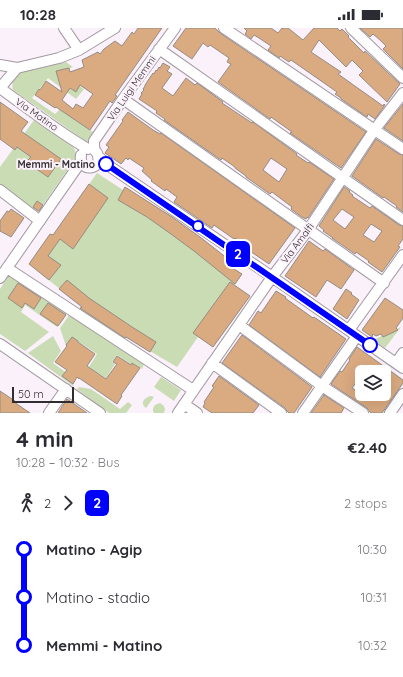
<!DOCTYPE html>
<html lang="en">
<head>
<meta charset="utf-8">
<style>
	:root { --surface:#fff; --page:#f2f2f3; --text:#2b2b33; --muted:#7c7c81 }
	body { margin:0; font-family:Quicksand,sans-serif; background:var(--page); color:var(--text); height:100vh; display:flex; flex-direction:column; font-size:15px; white-space:nowrap }
	* { box-sizing:border-box; margin:0 }
	p { font-size:13px; color:var(--muted) }
	.icon { flex:none; width:22px; height:22px; fill:none; stroke:currentColor; stroke-width:2; stroke-linecap:round; stroke-linejoin:round }
	.map { position:relative; height:385px; overflow:hidden }
	.details { display:flex; flex-direction:column; background:var(--surface); flex:1 }
	.details>* { flex:none }
	.badge { padding:0 8px; border-radius:6px; font-size:14px; line-height:26px }
	.controls { position:absolute; left:355px; top:337px; display:grid; gap:8px }
	.controls a { display:grid; place-items:center; width:36px; height:36px; border-radius:6px; background:var(--surface); box-shadow:0 4px 16px #0002; font-size:20px }
	.scale { position:absolute; left:12px; bottom:10px; width:62px; box-sizing:border-box; padding-left:4px; border:2px solid #302c2f; border-top:0; font-size:11px; line-height:14px; white-space:nowrap; color:#302c2f; -webkit-text-stroke:3px #fbf1fa; paint-order:stroke }
	.map>.badge { position:absolute; translate:-50% -50%; box-shadow:0 0 0 2px #fff }
	.legs { display:flex; align-items:center; gap:6px; height:44px; padding:0 16px; font-size:13px }
	.legs p { margin-inline-start:auto }
	.overview { display:flex; align-items:center; justify-content:space-between; height:68px; padding:0 16px }
	h1 { font-size:22px; font-weight:700; line-height:30px }
	ul { padding:0 16px; list-style:none }
	li { display:flex; align-items:center; gap:14px; height:48px; font-size:15px }
	li i { display:grid; place-items:center; width:6px; height:100%; margin:0 5px; background:currentColor }
	li i::after { content:''; width:10px; height:10px; margin:-5px; border:3px solid; border-radius:50%; background:var(--surface) }
	li p { margin-inline-start:auto }
	li:first-child i { background:linear-gradient(#0000 50%,currentColor 0) }
	li:last-child i { background:linear-gradient(currentColor 50%,#0000 0) }
	.status { display:flex; justify-content:space-between; align-items:center; height:28px; padding:0 20px; background:var(--surface); direction:ltr }
	.status svg { height:11px; fill:currentColor }
	.map>svg:first-child { display:block }
</style>
</head>
<body>
<div class="status"><b>10:28</b><svg viewBox="0 0 49 12"><path d="M0 12V9h3v3zM5 12V6h3v6zM10 12V3h3v9zM15 12V0h3v12zM26 1h20v11H26zM47 4h2v5h-2z"/></svg></div>
<div class="map">
<svg width="403" height="385" viewBox="0 0 403 385">
	<rect width="100%" height="100%" fill="#fbf1fa"/>
	<path fill="#cadcb3" d="M66 34 73 39 59 44 84 61 76 71 48 50 32 70 55 86 60 81 93 104 87 114 13 62C11 55 14 46 21 43 26 41 32 42 37 41 47 39 56 36 66 34Z
		M34 92 73 119C76 123 76 126 75 131L38 184 0 156V139Z
		M97 145 123 162 125 159 172 189 200 209 237 238 234 241 242 246 234 257 250 268 213 319 198 309 177 339 126 309 124 313 79 282 82 279 29 236 51 206H54Z
		M10 246 67 285 57 299 25 277 21 284 49 304 25 323 0 306V261Z
		M70 286 144 336 142 341 133 335 132 337 117 327 112 334 115 336 106 350 89 339 97 326 72 309 66 318 60 300Z
		M401 299 385 320 373 312Z
		M53 308 61 323 53 335 75 351 73 358 28 325Z
		M161 349 181 362 174 373 154 359Z
		M79 359 91 361 120 381 128 374 132 377 126 385H109L77 361Z
		M151 368 154 369 146 380C139 375 145 369 151 368Z
		M160 375 164 378 165 381 164 385H154C152 382 153 380 155 377Z"/>
	<path fill="#daaa81" stroke="#958c85" fill-rule="evenodd" d="M138 0H162L115 67 117 68 112 75 110 73 90 102 56 79 55 80 35 67 39 61 40 62 46 53 62 64 56 43 69 40 70 44 84 39 82 32 98 24 100 26 104 21 115 13 122 18 132 4 134 6ZM80 57 93 66 83 80 76 76 73 81 62 72 70 60 76 64Z
		M186 0H215L220 5 366 104 341 140 290 105 292 104 271 89 270 91 218 54 231 36 227 34 229 30 210 17 208 19 203 15 192 31 173 18Z
		M244 0H271L278 5 282 0H288L303 12 314 0H337L340 3 342 1 349 8 348 9 364 25 365 23 400 56 387 74 359 47 363 43 352 32 346 39 319 12 311 24 341 44 338 46 383 78 384 76 385 77 375 91 368 86 367 89 341 71V70L335 66 337 64 291 32 289 34 280 28 279 30 268 22 271 18 259 10 254 7 251 11 245 6 247 3Z
		M360 0H403V41L383 21 386 18 380 12 373 6 370 9Z
		M163 35 170 39 167 43 172 46 162 60 173 68 186 50 195 57 197 55 223 74 222 75 252 95 253 94 297 126 296 127 308 135 309 134 334 151 308 190 307 189 306 191 302 189 291 181 292 179 272 164 270 166 246 149V148L235 140V139L222 130 221 132 164 92 165 91 156 85 157 83 139 71 142 66 141 65 144 62 143 61 145 58V57L153 45 154 46 156 42 157 43 159 39 160 40ZM271 130 287 141 279 154 263 142Z
		M0 74 28 94 21 103 61 131 48 149 35 140 36 138 28 132 31 129 17 119 15 122 0 111Z
		M403 76V113L384 100Z
		M128 84 153 102 160 106 161 105 295 200 269 236 244 219 246 217 240 213 235 210 234 211 214 197 212 200 174 174 177 169 166 161 165 163 151 153 152 152 142 143 144 140 129 130 128 132 126 130 121 136 105 125 109 119 106 117 123 93 122 92Z
		M376 111 399 126 403 127V184L396 179 397 178 384 169 383 170 352 148Z
		M89 156 108 170 73 221 60 211 48 228 61 237 49 252 29 236 50 206 53 207Z
		M125 159 172 189 200 209 237 238 234 241 242 246 235 256 194 223 171 206 147 189 118 172Z
		M344 159 350 163 349 164 353 167 352 168 370 180 372 178 399 197 403 198V211L398 218 400 219 382 244 368 234 369 233 356 224 355 226 332 210H333L323 203 324 202 319 198ZM342 181 354 189 345 201 333 192ZM371 196 382 203 374 214 363 207Z
		M37 173 43 177 39 183 33 179Z
		M11 181 24 190 11 209 0 203V193L7 183 9 184Z
		M309 213 323 223 325 221 354 242 341 261 327 252 316 269 285 248Z
		M67 252 89 270 132 299 156 314 150 324 126 309 125 310 80 280 82 279 59 261Z
		M230 254 250 268 213 319 193 305Z
		M18 255 41 270 34 281 25 275 22 280 8 270Z
		M346 261 352 265 351 266 359 272 347 291 333 281Z
		M276 263 286 269 285 270 313 290 314 289 346 311 320 349 249 297 258 283 261 285Z
		M385 270 403 282V290L396 300 398 302 383 309 381 306 376 308 373 306 372 309 362 302Z
		M48 275 66 287 58 298 40 286Z
		M242 307 312 359 294 385H289L287 383 285 380 222 335Z
		M72 309 78 313V314L95 326 87 338 106 351 117 336 113 334 117 328 131 337 132 335 140 340 121 367 122 368 117 376 79 350V351L77 349 73 356 62 348 67 342 55 334 67 318 66 317Z
		M357 319 403 352V355L382 385H371L367 380 331 356 340 343 342 344 350 332 349 331ZM362 344H384V364L387 366H361L352 360 362 346Z
		M219 348 259 377 253 385H212L203 379 205 375 204 374 214 359 212 358Z
		M0 363 15 373 14 374 30 385H0Z
		M324 367 344 380 341 385H311Z
		M67 371 87 385H58Z"/>
	<g fill="none" stroke-linecap="round" stroke-linejoin="round">
		<g stroke="#a299a1" stroke-width="12">
			<path id="minor" d="M64 0 79 22
				M224 0 403 121
				M351 0 403 50
				M159 21 403 192
				M0 37 17 40 59 30 79 22 115 0
				M0 60C29 81 57 103 88 121
				M0 60 17 40
				M123 71 384 255
				M95 123 94 118V113L123 71 175 0
				M81 127C78 146 105 142 97 125
				M99 129 112 140 262 242 403 340
				M0 162 40 193
				M7 240 193 362
				M0 250 80 135 81 132
				M239 297 322 358 363 385
				M349 302 403 227
				M0 316 100 385
				M212 335 281 385
				M396 335 403 325
				M184 376 197 385
				M49 385 66 361
				M178 385 272 249 308 202 375 101 403 65
				M303 385 357 308
				M390 385 403 366"/>
		</g>
		<use href="#minor" stroke="#fff" stroke-width="10"/>
	</g>
	<g fill="none" stroke-linecap="round" stroke-linejoin="round">
		<g stroke="#fff" stroke-width="9">
			<path id="line-1" d="M106 136 370 317"/>
		</g>
		<use href="#line-1" stroke="#00f" stroke-width="6"/>
	</g>
	<g fill="#fff" stroke="#00f" stroke-width="2">
		<circle cx="106" cy="136" r="7"/>
		<circle cx="198" cy="198" r="5"/>
		<circle cx="370" cy="317" r="7"/>
	</g>
	<g text-anchor="middle" stroke-width="4" stroke-linejoin="round" paint-order="stroke">
		<g font-size="10" fill="#302c2f" stroke="#fbf1fa">
			<text transform="translate(131 60) rotate(-55)" y="4">Via Luigi Memmi</text>
			<text transform="translate(37 86) rotate(35)" y="4">Via Matino</text>
			<text transform="translate(297 215) rotate(-53)" y="4">Via Amalfi</text>
		</g>
		<g font-size="10" font-weight="bold" fill="#302c2f" stroke="#fbf1fa" text-anchor="end">
			<text x="95" y="140">Memmi - Matino</text>
		</g>
	</g>
</svg>
<div class="controls">
<a><svg class="icon" aria-label="layers" viewBox="0 0 24 24"><path d="M12 4l9 5-9 5-9-5zM3 14l9 5 9-5"/></svg></a>
</div>
<div class="scale">50 m</div>
<b class="badge" style="left:238px;top:226px;background:#00f;color:#fff">2</b>
</div>
<section class="details">
<div class="overview"><div><h1>4 min</h1><p>10:28 – 10:32 · Bus</p></div><b>€2.40</b></div>
<div class="legs"><svg class="icon" aria-label="walk" viewBox="0 0 24 24"><circle cx="13" cy="4" r="2"/><path d="M13 8l-2 6 4 7M11 14l-3 7M7 12l3-4h3l4 4"/></svg>2<svg class="icon" aria-label="forward" viewBox="0 0 24 24"><path d="M9 5l7 7-7 7"/></svg><b class="badge" style="background:#00f;color:#fff">2</b><p>2 stops</p></div>
<ul>
<li><i style="color:#00f"></i><b>Matino - Agip</b><p>10:30</p></li>
<li><i style="color:#00f"></i><span>Matino - stadio</span><p>10:31</p></li>
<li><i style="color:#00f"></i><b>Memmi - Matino</b><p>10:32</p></li>
</ul>
</section>
</body>
</html>
